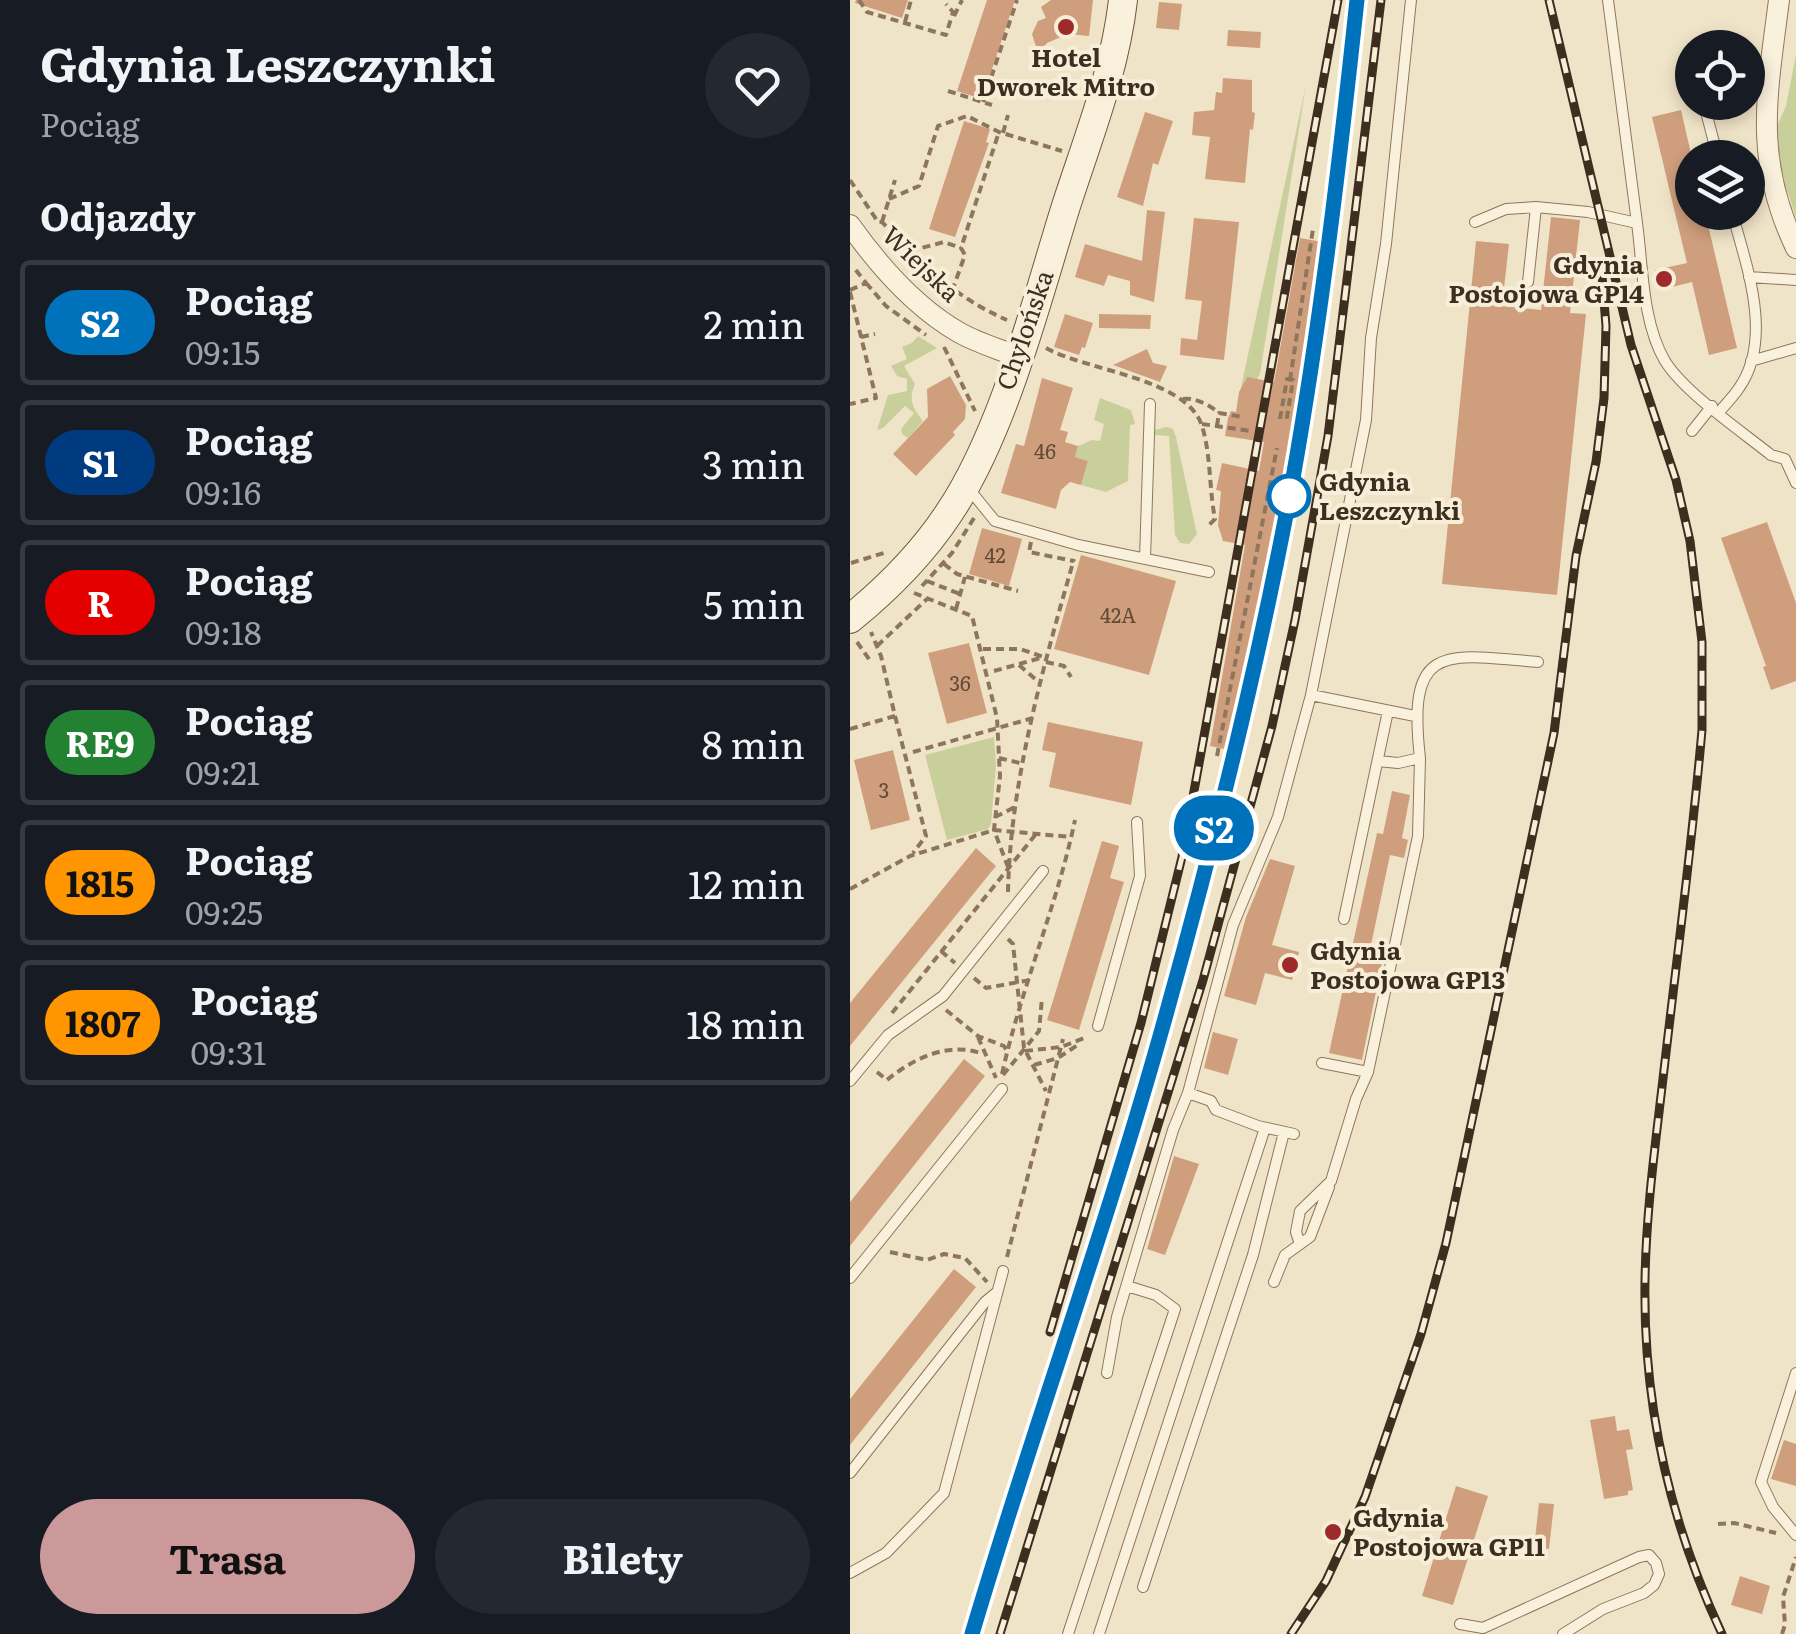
<!DOCTYPE html>
<html lang="pl">
<head>
<meta charset="utf-8">
<style>
	:root { --surface:#171b24; --page:#242831; --text:#f1f3f6; --muted:#9ea1a6; --line:#363941; --accent:#cc999b }
	body { margin:0; font-family:Literata,serif; background:var(--page); color:var(--text); height:100vh; display:flex; flex-direction:column; font-size:38px; white-space:nowrap }
	* { box-sizing:border-box; margin:0 }
	p { font-size:32px; color:var(--muted) }
	.icon { flex:none; width:55px; height:55px; fill:none; stroke:currentColor; stroke-width:2; stroke-linecap:round; stroke-linejoin:round }
	.map { position:relative; flex:1; overflow:hidden }
	.panel { display:flex; flex-direction:column; background:var(--surface); width:850px }
	.panel>* { flex:none }
	.badge { padding:0 20px; border-radius:32px; font-size:35px; line-height:65px }
	.buttons { position:absolute; left:825px; top:30px; display:grid; gap:20px }
	.buttons a { display:grid; place-items:center; width:90px; height:90px; border-radius:50%; background:var(--surface); box-shadow:0 5px 15px #0003; font-size:50px }
	.map>.badge { position:absolute; translate:-50% -50%; box-shadow:0 0 0 5px #fff }
	h2 { padding:0 40px; font-size:38px; line-height:90px }
	.round { display:grid; place-items:center; flex:none; width:105px; height:105px; border-radius:52px; background:var(--page) }
	.head { display:flex; align-items:center; justify-content:space-between; height:170px; padding:0 40px }
	h1 { font-size:48px; font-weight:700; line-height:75px }
	.cta { display:flex; gap:20px; margin-top:auto; padding:20px 40px }
	.cta a { flex:1; height:115px; border-radius:60px; background:var(--accent); color:#111; font-size:40px; font-weight:700; line-height:115px; text-align:center }
	.cta a+a { background:var(--page); color:var(--text) }
	ul { padding:0; list-style:none }
	li { display:flex; align-items:center; gap:30px; height:125px; margin:0 20px 15px; padding:0 20px; border:5px solid var(--line); border-radius:10px }
	li div { flex:1 }
	li b { display:block; font-size:38px }
	li em { font-style:normal }
	li .badge { min-width:110px; font-weight:700; text-align:center }
	main { display:flex; flex:1; min-height:0 }
	.map>svg:first-child { display:block }
</style>
</head>
<body>
<main>
<section class="panel">
<div class="head"><div><h1>Gdynia Leszczynki</h1><p>Pociąg</p></div><a class="round"><svg class="icon" aria-label="heart" viewBox="0 0 24 24"><path d="M12 20l-8-8c-3-5 5-10 8-4 3-6 11-1 8 4z"/></svg></a></div>
<h2>Odjazdy</h2>
<ul>
<li><span class="badge" style="background:#0072bc;color:#fff">S2</span><div><b>Pociąg</b><p>09:15</p></div><em>2 min</em></li>
<li><span class="badge" style="background:#003b80;color:#fff">S1</span><div><b>Pociąg</b><p>09:16</p></div><em>3 min</em></li>
<li><span class="badge" style="background:#e50000;color:#fff">R</span><div><b>Pociąg</b><p>09:18</p></div><em>5 min</em></li>
<li><span class="badge" style="background:#238132;color:#fff">RE9</span><div><b>Pociąg</b><p>09:21</p></div><em>8 min</em></li>
<li><span class="badge" style="background:#ff9500;color:#111">1815</span><div><b>Pociąg</b><p>09:25</p></div><em>12 min</em></li>
<li><span class="badge" style="background:#ff9500;color:#111">1807</span><div><b>Pociąg</b><p>09:31</p></div><em>18 min</em></li>
</ul>
<div class="cta"><a>Trasa</a><a>Bilety</a></div>
</section>
<div class="map">
<svg width="946" height="1634" viewBox="0 0 946 1634">
	<rect width="100%" height="100%" fill="#f0e4c8"/>
	<path fill="#c9cf9b" d="M946 55V218L926 155 928 124 936 106Z
		M456 85 410 374 407 379 396 378 390 392Z
		M68 336 87 348 54 366 65 384C58 400 63 408 73 421L58 438 52 434 51 429 64 413 55 406 33 428 27 430 38 395 57 391V379L47 376 41 366 57 359 52 347 62 343Z
		M250 398 281 410 285 424 280 425 278 481 256 492 231 485 238 461 225 457 228 446 242 440 250 441 254 424 244 420Z
		M316 427 323 429 326 437 347 534 339 544 330 543 325 535 319 436 305 435V430Z
		M144 737 146 765 141 824 138 829 97 840 75 755Z"/>
	<path fill="#cf9f7d" d="M6 0H58L52 18 5 3Z
		M137 0H165L132 99 107 91Z
		M201 0H243L239 36 218 34 197 43 188 53 182 34 188 21 196 18 191 7Z
		M309 2 332 4 329 30 306 28Z
		M378 30 411 32 410 48 377 46Z
		M373 78 402 80V112L405 113 403 130 400 129 395 183 355 179 360 137 342 135 344 112 364 110 366 92 372 93Z
		M831 110 842 158V212H855L887 348 859 355 842 282 810 290 805 270 837 263 802 117Z
		M295 112 323 121 308 165 303 163 293 206 267 197Z
		M114 121 140 129 136 142 139 143 105 237 79 229Z
		M297 210 315 212 304 302 280 295V281L258 275 254 286 225 277 235 244 292 261Z
		M701 217 730 220 720 313 736 314 707 595 592 584 626 241 659 244 652 306 691 310Z
		M344 218 389 222 374 360 330 355 331 338 347 340 352 301 335 299Z
		M450 238 473 242 465 302 425 548 379 750 360 746 395 545 373 541 368 525 371 491 366 490 372 463 409 471 414 442 375 436 378 418 381 411 386 412 389 392 397 377 424 382Z
		M215 314 243 323 235 348 232 347 229 355 204 347Z
		M249 314 301 315 300 329 249 328Z
		M297 349 303 363 317 366 310 382 263 365Z
		M100 376 116 405 115 419 103 432 105 435 66 476 43 454 78 417 77 389Z
		M192 378 223 388 210 430 218 432 215 442 228 446 225 457 238 461 231 485 220 482 211 490 206 509 151 493 166 444 174 446Z
		M917 522 946 603V681L921 690 913 667 916 666 871 538Z
		M132 528 172 539 159 586 119 574Z
		M231 555 326 581 299 675 204 649Z
		M119 643 137 713 97 724 78 653Z
		M198 722 293 742 281 805 199 787 206 753 192 750Z
		M43 750 60 820 21 830 4 760Z
		M542 791 560 795 552 838 558 840 554 858 540 855 521 945 535 948 512 1060 479 1053 527 833 533 834Z
		M252 841 269 846 260 878 274 882 229 1030 197 1020Z
		M126 848 146 866 0 1046V1003Z
		M420 859 445 866 422 945 449 952 442 980 415 973 406 1005 374 996 396 917Z
		M363 1032 388 1039 378 1075 354 1068Z
		M114 1059 135 1076 0 1246V1202Z
		M324 1156 349 1164 315 1255 297 1249Z
		M104 1269 126 1287 0 1445V1399Z
		M765 1416 767 1431 779 1429 783 1449 776 1450 783 1490 778 1491V1495L754 1499 740 1420Z
		M934 1440 946 1444V1486L921 1479Z
		M606 1486 638 1496 603 1605 572 1596Z
		M689 1503 704 1504 699 1549 684 1548Z
		M890 1576 920 1586 912 1614 881 1605Z"/>
	<g fill="none" stroke-linecap="round" stroke-linejoin="round">
		<g stroke="#8d765c" stroke-width="12">
			<path id="lane" d="M758 0 787 223
				M855 108 868 158
				M625 222 656 209 686 207
				M899 277 946 280
				M678 282 686 207 738 212 787 223C793 266 792 322 815 361 834 392 891 431 921 455L935 459 946 483
				M901 361 946 348
				M869 412C876 404 883 397 889 388 924 338 896 265 882 212
				M842 431 862 406
				M119 489 145 521 228 545 359 572
				M295 559 300 404
				M461 695 565 716
				M528 761 548 763 570 758C557 644 592 653 688 662
				M494 919 538 711
				M248 1026 290 876 287 822
				M472 1063 518 1072
				M0 1081 38 1035 93 996 193 871
				M338 1093 361 1101 366 1110 408 1126 444 1134
				M450 1244 446 1232 450 1211 481 1181 506 1099 518 1072 568 836 570 758
				M0 1278 152 1089
				M424 1282 435 1255 460 1237 479 1187
				M257 1373 267 1317 323 1130 338 1093 383 925 428 817 461 695 516 420 521 338 536 244 561 0
				M946 1373 911 1482 923 1507 946 1535
				M0 1473 135 1302 146 1293
				M0 1573 36 1553 94 1493 153 1271
				M293 1587 403 1255 434 1132
				M610 1624 633 1628 789 1557 799 1555 806 1563 809 1574 804 1585 794 1593 753 1609 713 1634
				M218 1634 325 1309 306 1295 277 1286
				M249 1634 415 1128"/>
		</g>
		<g stroke="#8d765c" stroke-width="22">
			<path id="street" d="M929 0C917 95 903 158 946 248
				M0 225C29 266 66 308 110 333 128 343 149 349 168 357"/>
		</g>
		<g stroke="#6f573f" stroke-width="30">
			<path id="secondary" d="M0 619C38 588 72 554 99 513 154 431 186 302 216 206 238 138 265 71 273 0"/>
		</g>
		<path stroke="#8d765c" stroke-width="4" stroke-dasharray="8 5" stroke-linecap="butt" d="M9 0 17 12 96 35 103 12 96 4
			M104 16 112 0
			M55 22 61 0
			M98 91 142 105
			M133 102 167 0
			M153 133 158 115
			M0 180 28 222H32C73 264 102 296 157 320
			M39 199 69 186 88 126 117 116 149 132 212 151
			M32 222 45 180
			M60 251 94 242 111 248
			M16 283 36 306 76 335
			M0 290 16 283 5 269
			M102 291 115 255 111 248 149 132
			M0 292 26 398 0 404
			M11 337 25 334
			M94 347 125 411
			M196 348C237 371 337 378 352 426 361 455 359 488 365 519L357 527
			M440 380 463 229
			M333 399C344 397 360 405 369 413
			M430 419 437 379 443 380 436 423
			M352 424 401 431
			M367 426 369 413 393 417
			M181 542 179 552 224 561
			M1 563 34 553
			M94 564 107 574 168 591
			M77 581 110 594
			M72 586 102 553 124 518
			M64 593 122 616 147 718 150 776 144 830 158 867
			M106 609 115 577
			M7 642 21 662
			M27 646 77 599
			M133 649H170L197 658
			M196 662 214 666 221 677
			M169 665 191 684
			M144 671 194 657
			M45 716 76 836 63 853
			M0 729 45 716 31 656 21 632
			M63 752 183 718
			M367 756 427 448
			M149 758 174 764
			M145 817 167 806
			M0 889 60 856 144 830 221 837
			M158 892C160 782 194 664 224 559
			M158 939 163 944 174 1048 196 1091
			M91 951 105 963
			M124 978 136 988 180 980
			M96 1010 128 1036 154 1046 157 1051
			M42 1013 186 834
			M128 1037 146 1078
			M175 1051 211 1047 237 1037
			M184 1065 208 1058 229 1044
			M27 1072 37 1080C64 1058 99 1041 133 1054
			M152 1074C171 988 207 906 225 820
			M153 1075 189 1031 192 998
			M40 1252 77 1260 94 1254 115 1258 137 1282
			M157 1257 213 1039
			M868 1524 884 1523 926 1533
			M932 1634 935 1625 933 1597 946 1557"/>
		<use href="#lane" stroke="#faf1dc" stroke-width="10"/>
		<use href="#street" stroke="#faf1dc" stroke-width="20"/>
		<use href="#secondary" stroke="#faf1dc" stroke-width="28"/>
		<g stroke="#3d2e20" stroke-width="9">
			<path id="rail" d="M699 0 781 345 826 480 840 541 852 642V730C842 844 827 957 814 1070 806 1140 796 1210 795 1281 793 1403 820 1523 872 1634
				M200 1332 291 1023 332 857 488 0
				M122 1634 312 1028 404 665 434 523 458 383 507 0
				M150 1634 353 980 422 726 445 620 478 436 531 0
				M441 1634 476 1581 515 1497 571 1334 596 1243 704 733 726 556 746 462 754 398 756 326 751 263"/>
		</g>
		<use href="#rail" stroke="#f7eed8" stroke-width="5" stroke-dasharray="15" stroke-linecap="butt"/>
	</g>
	<g fill="none" stroke-linecap="round" stroke-linejoin="round">
		<g stroke="#fff" stroke-width="22">
			<path id="line" d="M122 1634C182 1431 255 1232 312 1029 363 848 409 663 443 478 471 320 490 159 507 0"/>
		</g>
		<use href="#line" stroke="#0072bc" stroke-width="15"/>
	</g>
	<g fill="#9e2a2b" stroke="#f7eed8" stroke-width="4">
		<circle cx="216" cy="27" r="10"/>
		<circle cx="814" cy="279" r="10"/>
		<circle cx="440" cy="965" r="10"/>
		<circle cx="483" cy="1532" r="10"/>
	</g>
	<circle fill="#fff" stroke="#0072bc" stroke-width="5" cx="439" cy="496" r="20"/>
	<g text-anchor="middle" stroke-width="8" stroke-linejoin="round" paint-order="stroke">
		<g font-size="20" fill="#624a37">
			<text x="195" y="459">46</text>
			<text x="145" y="563">42</text>
			<text x="268" y="623">42A</text>
			<text x="110" y="691">36</text>
			<text x="34" y="798">3</text>
		</g>
		<g font-size="25" font-weight="bold" fill="#3d2e20" stroke="#f7eed8" text-anchor="start">
			<text x="216" y="67" text-anchor="middle">Hotel<tspan x="216" dy="29">Dworek Mitro</tspan></text>
			<text x="794" y="274" text-anchor="end">Gdynia<tspan x="794" dy="29">Postojowa GP14</tspan></text>
			<text x="460" y="960">Gdynia<tspan x="460" dy="29">Postojowa GP13</tspan></text>
			<text x="503" y="1527">Gdynia<tspan x="503" dy="29">Postojowa GP11</tspan></text>
		</g>
		<g font-size="25" fill="#3d2e20" stroke="#f7eed8">
			<text transform="translate(71 264) rotate(44)" y="9">Wiejska</text>
			<text transform="translate(175 330) rotate(-71)" y="9">Chylońska</text>
		</g>
		<g font-size="25" font-weight="bold" fill="#3d2e20" stroke="#f7eed8" text-anchor="start">
			<text x="469" y="491">Gdynia<tspan x="469" dy="29">Leszczynki</tspan></text>
		</g>
	</g>
</svg>
<div class="buttons">
<a><svg class="icon" aria-label="locate" viewBox="0 0 24 24"><circle cx="12" cy="12" r="6"/><path d="M12 2v4M12 18v4M2 12h4M18 12h4"/></svg></a>
<a><svg class="icon" aria-label="layers" viewBox="0 0 24 24"><path d="M12 4l9 5-9 5-9-5zM3 14l9 5 9-5"/></svg></a>
</div>
<b class="badge" style="left:364px;top:828px;background:#0072bc;color:#fff">S2</b>
</div>
</main>
</body>
</html>
